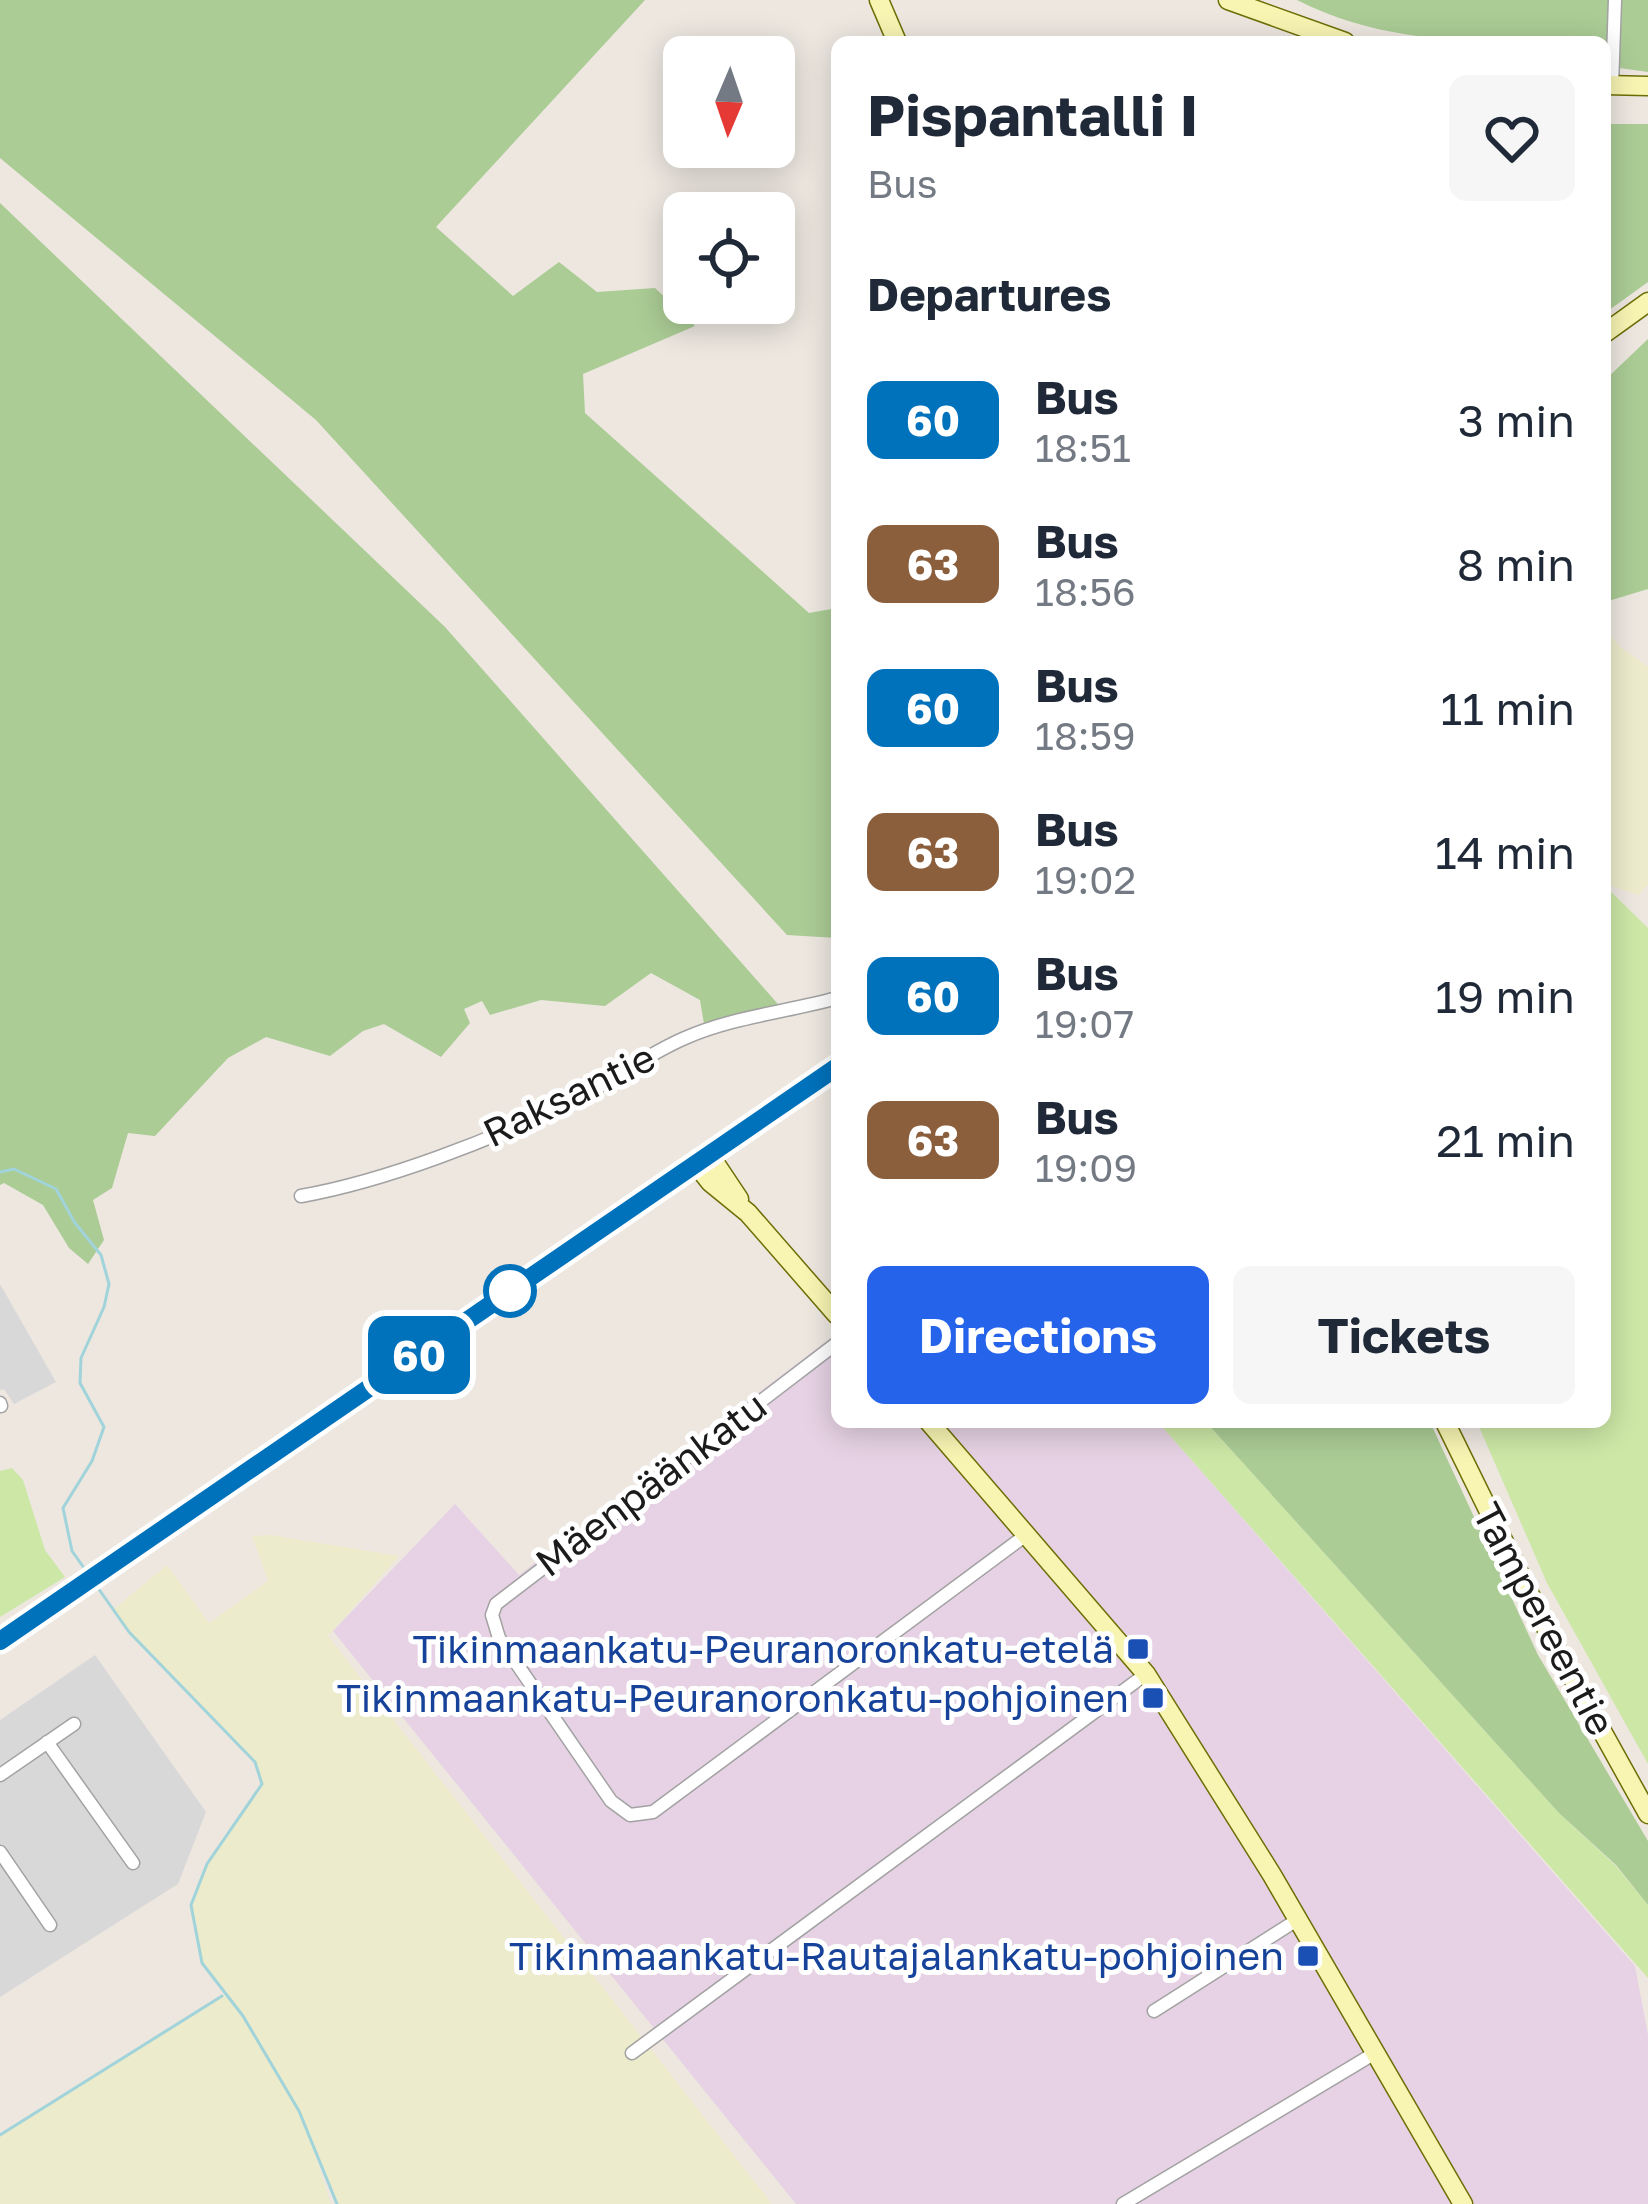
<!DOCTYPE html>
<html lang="en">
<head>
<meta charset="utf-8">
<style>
	:root { --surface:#fff; --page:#f6f6f7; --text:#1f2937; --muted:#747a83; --accent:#2563eb }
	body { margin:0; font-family:"Golos Text",sans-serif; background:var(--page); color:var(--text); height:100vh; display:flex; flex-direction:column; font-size:45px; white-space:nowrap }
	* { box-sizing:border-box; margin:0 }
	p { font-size:39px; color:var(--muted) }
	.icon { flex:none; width:66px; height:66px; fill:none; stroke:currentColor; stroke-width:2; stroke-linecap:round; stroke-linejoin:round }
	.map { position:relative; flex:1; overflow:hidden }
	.side { position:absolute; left:831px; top:36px; width:780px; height:1392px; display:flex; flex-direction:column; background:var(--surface); border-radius:18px; box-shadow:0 6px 30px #0003 }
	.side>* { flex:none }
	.badge { padding:0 24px; border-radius:18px; font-size:42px; line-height:78px }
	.needle { width:78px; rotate:182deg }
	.fabs { position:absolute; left:663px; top:36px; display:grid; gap:24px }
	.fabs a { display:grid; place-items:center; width:132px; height:132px; border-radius:18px; background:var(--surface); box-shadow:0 6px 30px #0003; font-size:60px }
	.map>.badge { position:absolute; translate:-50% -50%; box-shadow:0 0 0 6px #fff }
	h2 { padding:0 36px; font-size:45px; line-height:108px }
	.round { display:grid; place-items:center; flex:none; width:126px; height:126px; border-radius:18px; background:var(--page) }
	.headline { display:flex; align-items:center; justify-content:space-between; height:204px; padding:0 36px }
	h1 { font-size:57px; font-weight:700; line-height:90px }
	.action { display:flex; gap:24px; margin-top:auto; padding:24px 36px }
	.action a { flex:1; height:138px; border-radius:18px; background:var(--accent); color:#fff; font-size:48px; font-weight:700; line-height:138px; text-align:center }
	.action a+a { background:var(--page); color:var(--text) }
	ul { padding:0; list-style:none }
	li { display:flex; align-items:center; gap:36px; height:144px; padding:0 36px }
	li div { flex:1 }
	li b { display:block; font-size:45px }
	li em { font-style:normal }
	li .badge { min-width:132px; font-weight:700; text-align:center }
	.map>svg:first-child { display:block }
</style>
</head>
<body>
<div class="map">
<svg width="1648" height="2204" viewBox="0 0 1648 2204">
	<rect width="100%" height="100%" fill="#ede7e0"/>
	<path fill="#d9d8d8" d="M0 1284 56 1382 14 1404 4 1389 0 1390Z
		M95 1655 206 1812 178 1884 0 1997V1720Z"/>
	<path fill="#e6d2e4" d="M837 1333V1422H1158L1635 1966 1648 2035V2204H796L333 1631 455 1504 519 1575Z"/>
	<path fill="#ecebcb" d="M1605 628 1619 646 1648 667V884L1639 895 1605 884Z
		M271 1535 399 1556 328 1636 772 2204H337L311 2142 331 2204H0V2135L225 1994 202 1963 191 1905 207 1864 261 1783 255 1762 129 1632 113 1610 167 1565 209 1623 268 1581 252 1536Z"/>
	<path fill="#cce7a6" d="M1605 886 1648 928V1764L1547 1583 1477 1422H1605Z
		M1158 1422H1206L1559 1813 1616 1866 1648 1905V1978Z
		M12 1468 23 1480 45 1550 65 1577 0 1617V1471Z"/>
	<path fill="#abcc95" d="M0 0H645L436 227 513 296 559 262 597 292 655 288 695 326 583 374 585 413 809 613 837 608V938L787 935 316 420 0 158Z
		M1297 0H1648V72L1605 66V42C1502 42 1392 49 1297 0Z
		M1605 124H1648V282L1605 313Z
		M0 203 445 627 785 1012 705 1030 700 1000 651 973 605 1006 541 1000 490 1015 482 1001 464 1009 470 1023 441 1057 384 1024 363 1031 330 1056 266 1037 228 1058 155 1136 128 1133 112 1188 93 1200 104 1240 88 1264 69 1248 43 1205 4 1183 0 1185Z
		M1648 339V589L1605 602V380Z
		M1206 1422H1430L1538 1655 1648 1841V1905L1616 1865 1559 1813Z"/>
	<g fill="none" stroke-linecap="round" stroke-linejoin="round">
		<path stroke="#a1d3da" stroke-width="3" d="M0 1172 14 1169 56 1189 75 1223 101 1255 109 1284 104 1307 81 1358 80 1383 104 1427 92 1461 63 1508 72 1551 89 1575
			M98 1588 129 1632 255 1762 262 1784 207 1864 191 1905 202 1963 243 2016 299 2111 337 2204
			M0 2135 222 1996"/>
		<g stroke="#a2a2a2" stroke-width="15">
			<path id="street" d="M1612 86 1615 0
				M301 1196C386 1181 493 1139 572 1101 610 1083 645 1055 685 1038 732 1017 787 1012 837 998
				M837 1343 496 1604 492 1615 499 1638 611 1801 630 1815 653 1812 1026 1535
				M0 1403 1 1406
				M47 1742 133 1863
				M0 1775 74 1724
				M0 1852 50 1925
				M1154 2011 1297 1920
				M632 2053 1146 1674
				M1123 2204 1375 2053"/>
		</g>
		<g stroke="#6d6e06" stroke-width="21">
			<path id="secondary" d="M879 0 897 42
				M1228 0 1345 42
				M1605 85 1648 86
				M1605 333 1648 302
				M709 1154 739 1199
				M695 1163 710 1182 748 1213 837 1315
				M929 1422 1146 1674 1272 1875 1463 2204
				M1445 1422 1557 1650 1648 1814
				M0 1642 837 1067"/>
		</g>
		<use href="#street" stroke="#fff" stroke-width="12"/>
		<use href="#secondary" stroke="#f8f5b3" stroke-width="18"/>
	</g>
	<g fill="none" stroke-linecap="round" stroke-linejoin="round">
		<g stroke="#fff" stroke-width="27">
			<path id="line" d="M0 1641 837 1067"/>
		</g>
		<use href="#line" stroke="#0072bc" stroke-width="18"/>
	</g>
	<circle fill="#fff" stroke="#0072bc" stroke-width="6" cx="510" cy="1291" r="24"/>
	<g fill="#1a4fb4" stroke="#fff" stroke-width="4.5">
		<rect x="1126" y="1637" width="24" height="24" rx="6"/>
		<rect x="1141" y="1686" width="24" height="24" rx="6"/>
		<rect x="1296" y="1944" width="24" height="24" rx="6"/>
	</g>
	<g text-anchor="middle" stroke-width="10" stroke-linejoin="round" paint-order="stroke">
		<g font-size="39" fill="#1b1b1b" stroke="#fff">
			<text transform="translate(569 1095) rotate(-26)" y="14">Raksantie</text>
			<text transform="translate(651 1484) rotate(-37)" y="14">Mäenpäänkatu</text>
			<text transform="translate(1544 1619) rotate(62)" y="14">Tampereentie</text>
		</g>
		<g font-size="39" fill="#164399" stroke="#fff" text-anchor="end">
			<text x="1114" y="1663">Tikinmaankatu-Peuranoronkatu-etelä</text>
			<text x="1129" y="1712">Tikinmaankatu-Peuranoronkatu-pohjoinen</text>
			<text x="1284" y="1970">Tikinmaankatu-Rautajalankatu-pohjoinen</text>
		</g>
	</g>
</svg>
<div class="fabs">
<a><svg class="needle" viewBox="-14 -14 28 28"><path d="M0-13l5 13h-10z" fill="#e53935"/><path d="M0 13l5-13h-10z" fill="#747a83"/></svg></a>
<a><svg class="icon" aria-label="locate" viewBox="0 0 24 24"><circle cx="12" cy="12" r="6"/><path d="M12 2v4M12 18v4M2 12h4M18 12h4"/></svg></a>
</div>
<b class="badge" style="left:419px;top:1355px;background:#0072bc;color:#fff">60</b>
<section class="side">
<div class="headline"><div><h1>Pispantalli I</h1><p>Bus</p></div><a class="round"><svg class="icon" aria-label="heart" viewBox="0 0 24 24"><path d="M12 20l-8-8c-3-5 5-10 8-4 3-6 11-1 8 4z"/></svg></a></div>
<h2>Departures</h2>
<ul>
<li><span class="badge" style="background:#0072bc;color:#fff">60</span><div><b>Bus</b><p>18:51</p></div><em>3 min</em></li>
<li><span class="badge" style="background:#8b5e3c;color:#fff">63</span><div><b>Bus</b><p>18:56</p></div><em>8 min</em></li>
<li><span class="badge" style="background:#0072bc;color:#fff">60</span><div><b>Bus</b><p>18:59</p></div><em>11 min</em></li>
<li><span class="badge" style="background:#8b5e3c;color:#fff">63</span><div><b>Bus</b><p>19:02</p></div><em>14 min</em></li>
<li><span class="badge" style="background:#0072bc;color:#fff">60</span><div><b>Bus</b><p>19:07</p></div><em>19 min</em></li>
<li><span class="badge" style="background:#8b5e3c;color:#fff">63</span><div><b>Bus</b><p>19:09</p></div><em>21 min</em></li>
</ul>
<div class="action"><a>Directions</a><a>Tickets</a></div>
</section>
</div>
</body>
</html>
